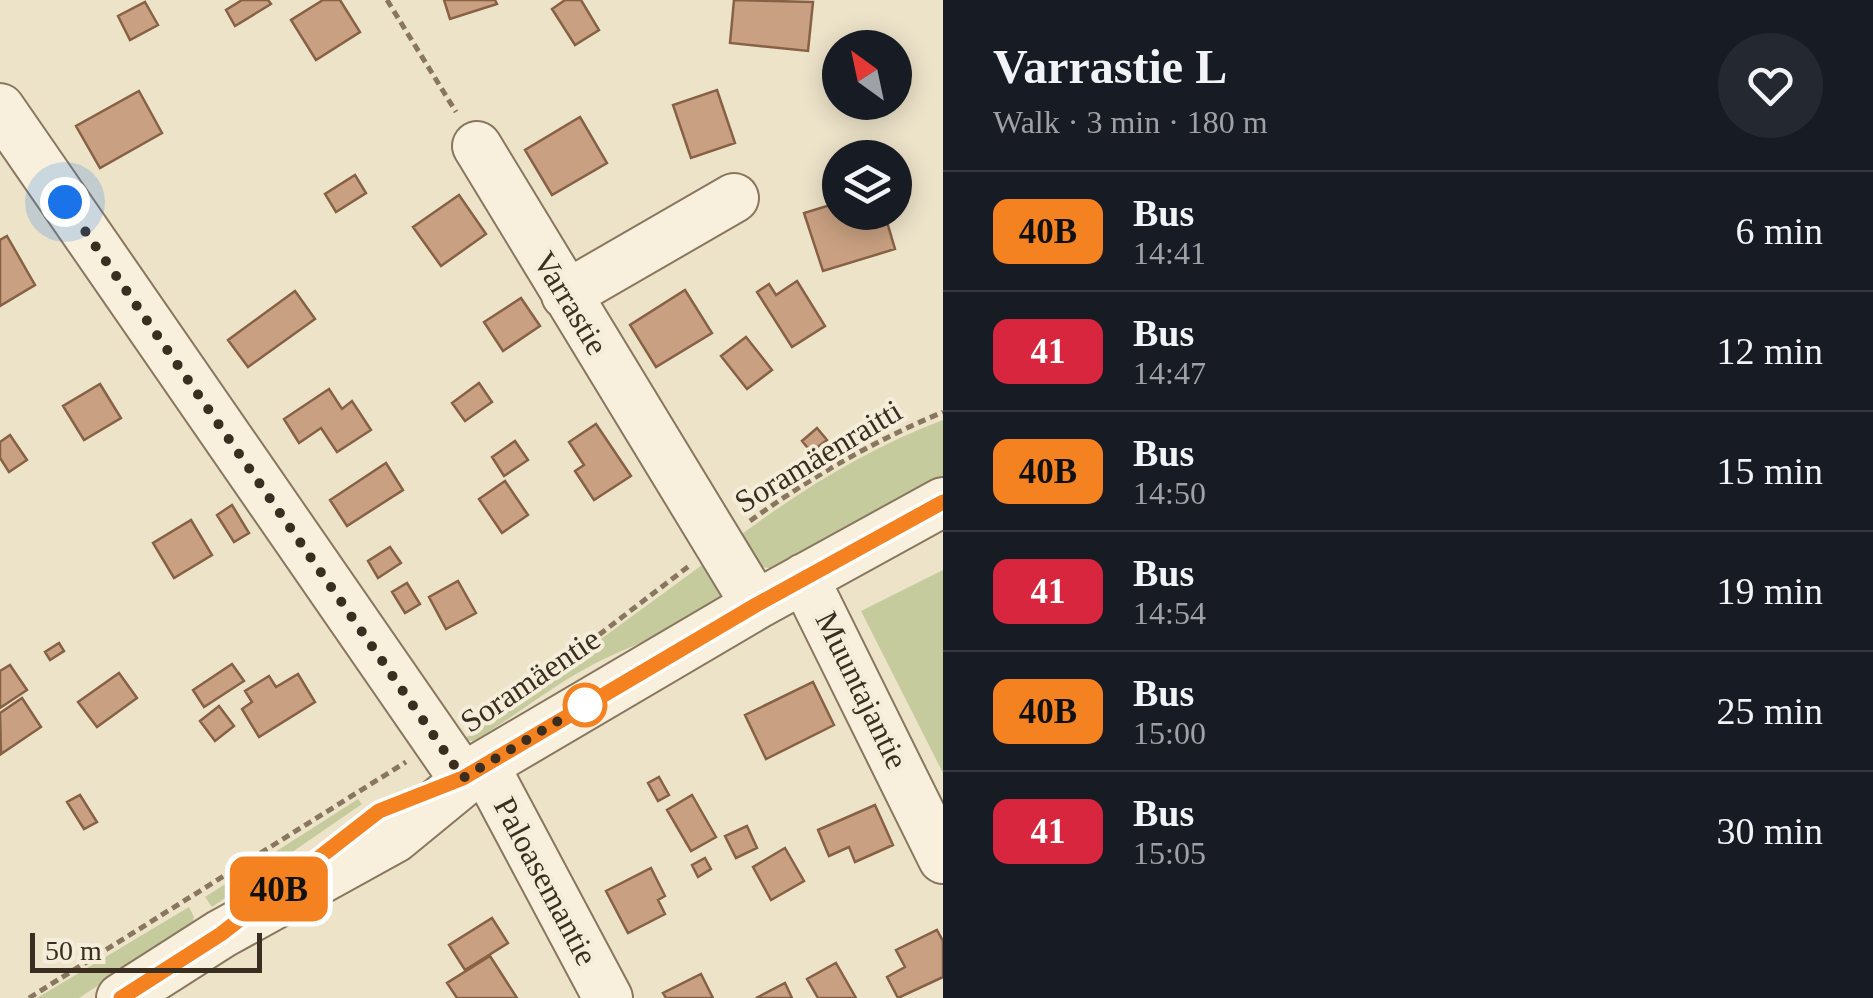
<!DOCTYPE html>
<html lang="en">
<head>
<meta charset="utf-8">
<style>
	:root { --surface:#171b24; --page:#242831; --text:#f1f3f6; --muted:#9ea1a6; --line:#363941 }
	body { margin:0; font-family:"Times New Roman",serif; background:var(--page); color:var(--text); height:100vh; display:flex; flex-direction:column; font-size:38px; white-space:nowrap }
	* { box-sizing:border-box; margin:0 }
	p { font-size:32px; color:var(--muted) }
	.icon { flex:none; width:55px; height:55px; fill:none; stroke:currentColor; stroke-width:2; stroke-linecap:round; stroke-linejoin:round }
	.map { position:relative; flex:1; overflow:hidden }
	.drawer { display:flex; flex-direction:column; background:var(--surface); width:930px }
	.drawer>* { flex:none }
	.badge { padding:0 20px; border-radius:15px; font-size:35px; line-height:65px }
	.needle { width:65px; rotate:327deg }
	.fabs { position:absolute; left:822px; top:30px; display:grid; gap:20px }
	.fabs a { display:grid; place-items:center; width:90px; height:90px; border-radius:50%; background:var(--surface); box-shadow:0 5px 25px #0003; font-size:50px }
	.scale { position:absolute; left:30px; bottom:25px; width:232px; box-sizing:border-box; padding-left:10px; border:5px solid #3a2e21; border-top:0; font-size:28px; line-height:35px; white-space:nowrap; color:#3a2e21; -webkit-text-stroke:8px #f5edd9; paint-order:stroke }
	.you { position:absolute; width:50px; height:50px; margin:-25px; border:8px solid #fff; border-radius:50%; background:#1a73e8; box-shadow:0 0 0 15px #1a73e833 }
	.map>.badge { position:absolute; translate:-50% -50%; box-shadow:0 0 0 5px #fff }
	.round { display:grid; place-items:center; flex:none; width:105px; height:105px; border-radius:52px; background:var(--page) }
	.head { display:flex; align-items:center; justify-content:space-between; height:170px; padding:0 50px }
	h1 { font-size:48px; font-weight:800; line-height:75px }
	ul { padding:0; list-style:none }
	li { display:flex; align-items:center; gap:30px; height:120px; padding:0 50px; border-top:2px solid var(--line) }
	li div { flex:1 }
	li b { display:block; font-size:38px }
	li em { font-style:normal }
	li .badge { min-width:110px; font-weight:700; text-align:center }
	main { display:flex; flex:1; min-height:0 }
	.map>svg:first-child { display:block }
</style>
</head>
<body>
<main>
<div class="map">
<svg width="943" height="998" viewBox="0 0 943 998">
	<rect width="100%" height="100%" fill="#ede3c9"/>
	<path fill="#c5cb9d" d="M943 420V479L774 569 751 565 739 549 742 534C804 488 871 447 943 420Z
		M713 557 729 592C688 631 632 642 585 669 546 690 512 719 473 741L463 740Z
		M943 570V773L861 611Z
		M358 799 362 804 212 907 205 897Z
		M189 907 194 917 192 924 79 998H37Z"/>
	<path fill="#c9a081" stroke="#876145" stroke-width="2.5" d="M242 0H268L271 4 235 26 226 10Z
		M323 0H340L360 32 316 60 291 20Z
		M444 0H495L497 4 450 19Z
		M565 0H581L599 30 575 45 552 9Z
		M734 0 813 2 808 51 730 43Z
		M145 2 158 25 130 40 118 16Z
		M717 90 735 143 691 158 673 105Z
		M139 91 162 133 100 168 76 126Z
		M580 117 607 163 552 195 525 150Z
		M355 175 366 193 336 212 325 194Z
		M459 195 486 234 441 266 413 227Z
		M840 202V212H884L895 249 823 271 804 213Z
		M7 236 35 285 0 306V240Z
		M797 281 825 326 792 347 757 292 769 284 776 295Z
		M685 290 712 333 656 367 630 325Z
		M295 291 315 319 248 367 228 340Z
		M521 298 540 326 503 351 484 322Z
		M746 337 772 370 747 389 721 356Z
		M479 383 492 402 465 421 452 403Z
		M100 384 121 418 84 440 63 406Z
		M329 389 342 409 352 401 371 430 337 452 321 428 299 443 284 419Z
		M596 424 631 476 594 500 575 471 584 465 569 442Z
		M817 428 827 440 811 452 802 441Z
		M10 435 27 460 9 472 0 458V442Z
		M515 441 528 460 504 476 492 457Z
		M386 463 403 490 347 526 330 500Z
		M505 481 528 515 502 533 479 499Z
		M232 505 249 533 234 542 217 515Z
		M191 520 212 555 174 578 153 543Z
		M390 547 401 563 378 578 368 561Z
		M458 581 476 613 446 629 429 597Z
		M407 583 420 604 405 613 392 592Z
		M59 643 64 651 50 660 45 652Z
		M232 664 244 681 204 707 193 690Z
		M10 665 27 690 0 708V671Z
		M119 673 137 698 97 727 78 702Z
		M298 674 315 702 259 737 242 709 252 702 245 691 269 676 276 687Z
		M813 682 834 725 766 759 745 715Z
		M22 698 41 727 1 754 0 713Z
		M219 706 234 726 215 741 200 721Z
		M659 777 669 795 658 801 648 783Z
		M80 795 97 822 84 829 67 802Z
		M692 795 716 837 691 851 667 810Z
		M875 805 893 845 855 862 849 847 829 856 818 830Z
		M747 826 757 848 736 858 725 836Z
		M785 848 804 881 771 900 753 867Z
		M705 858 711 869 698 877 692 865Z
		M651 868 665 896 658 900 665 914 628 933 606 891Z
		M492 918 508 943 465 970 449 945Z
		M937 930 943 941V977L898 998 887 977 905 967 896 950Z
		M490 956 517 998H457L447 983Z
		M836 963 856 998H818L807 979Z
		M701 974 713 998H666L663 993Z
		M785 983 792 998H756Z"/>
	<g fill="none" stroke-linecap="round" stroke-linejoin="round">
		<g stroke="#89765e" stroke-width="52">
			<path id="minor" d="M0 108 463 778
				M477 146 756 605
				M566 295 734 198
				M804 578 943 859
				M484 765 608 998
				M121 998 221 934 395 838 484 765 756 605 943 502"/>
		</g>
		<path stroke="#89765e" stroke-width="5" stroke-dasharray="8 5" stroke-linecap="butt" d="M387 0 456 112
			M750 521C811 477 874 441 943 412
			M469 721 600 634 689 566
			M29 998 406 762"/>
		<use href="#minor" stroke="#f8f0dc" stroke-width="48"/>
	</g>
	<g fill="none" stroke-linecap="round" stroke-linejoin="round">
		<g stroke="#fff" stroke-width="22">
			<path id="line" d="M121 998 221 934 379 811 463 778 756 605 943 502"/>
		</g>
		<use href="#line" stroke="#f58220" stroke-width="15"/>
		<path stroke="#3a2e21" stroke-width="10" stroke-dasharray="0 18" d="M65 202 463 778 585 705"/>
	</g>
	<circle fill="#fff" stroke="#f58220" stroke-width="5" cx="585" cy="705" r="20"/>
	<g text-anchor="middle" stroke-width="8" stroke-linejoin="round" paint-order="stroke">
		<g font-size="32" fill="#3a2e21" stroke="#f5edd9">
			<text transform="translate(571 303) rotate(59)" y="11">Varrastie</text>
			<text transform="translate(818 456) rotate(-31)" y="11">Soramäenraitti</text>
			<text transform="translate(530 680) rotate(-34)" y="11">Soramäentie</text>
			<text transform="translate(862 690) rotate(64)" y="11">Muuntajantie</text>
			<text transform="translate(546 881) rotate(62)" y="11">Paloasemantie</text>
		</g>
	</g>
</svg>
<div class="fabs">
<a><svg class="needle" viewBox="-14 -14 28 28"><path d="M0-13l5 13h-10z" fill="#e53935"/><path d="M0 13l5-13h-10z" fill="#9ea1a6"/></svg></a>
<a><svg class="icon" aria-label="layers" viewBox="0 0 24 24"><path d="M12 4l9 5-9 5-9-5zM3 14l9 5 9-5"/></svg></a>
</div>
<div class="scale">50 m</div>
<div class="you" style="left:65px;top:202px"></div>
<b class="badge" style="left:279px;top:889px;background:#f58220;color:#111">40B</b>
</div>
<section class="drawer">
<div class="head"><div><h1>Varrastie L</h1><p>Walk · 3 min · 180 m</p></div><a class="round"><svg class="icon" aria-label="heart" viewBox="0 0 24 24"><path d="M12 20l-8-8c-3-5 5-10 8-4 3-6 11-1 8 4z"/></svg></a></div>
<ul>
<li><span class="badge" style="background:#f58220;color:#111">40B</span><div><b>Bus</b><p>14:41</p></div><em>6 min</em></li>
<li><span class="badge" style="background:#d7263d;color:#fff">41</span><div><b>Bus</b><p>14:47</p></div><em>12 min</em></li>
<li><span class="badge" style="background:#f58220;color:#111">40B</span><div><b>Bus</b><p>14:50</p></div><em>15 min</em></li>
<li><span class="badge" style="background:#d7263d;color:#fff">41</span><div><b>Bus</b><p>14:54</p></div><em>19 min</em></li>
<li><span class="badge" style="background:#f58220;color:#111">40B</span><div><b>Bus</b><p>15:00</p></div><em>25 min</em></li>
<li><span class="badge" style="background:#d7263d;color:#fff">41</span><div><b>Bus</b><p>15:05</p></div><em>30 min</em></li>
</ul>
</section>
</main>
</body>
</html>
